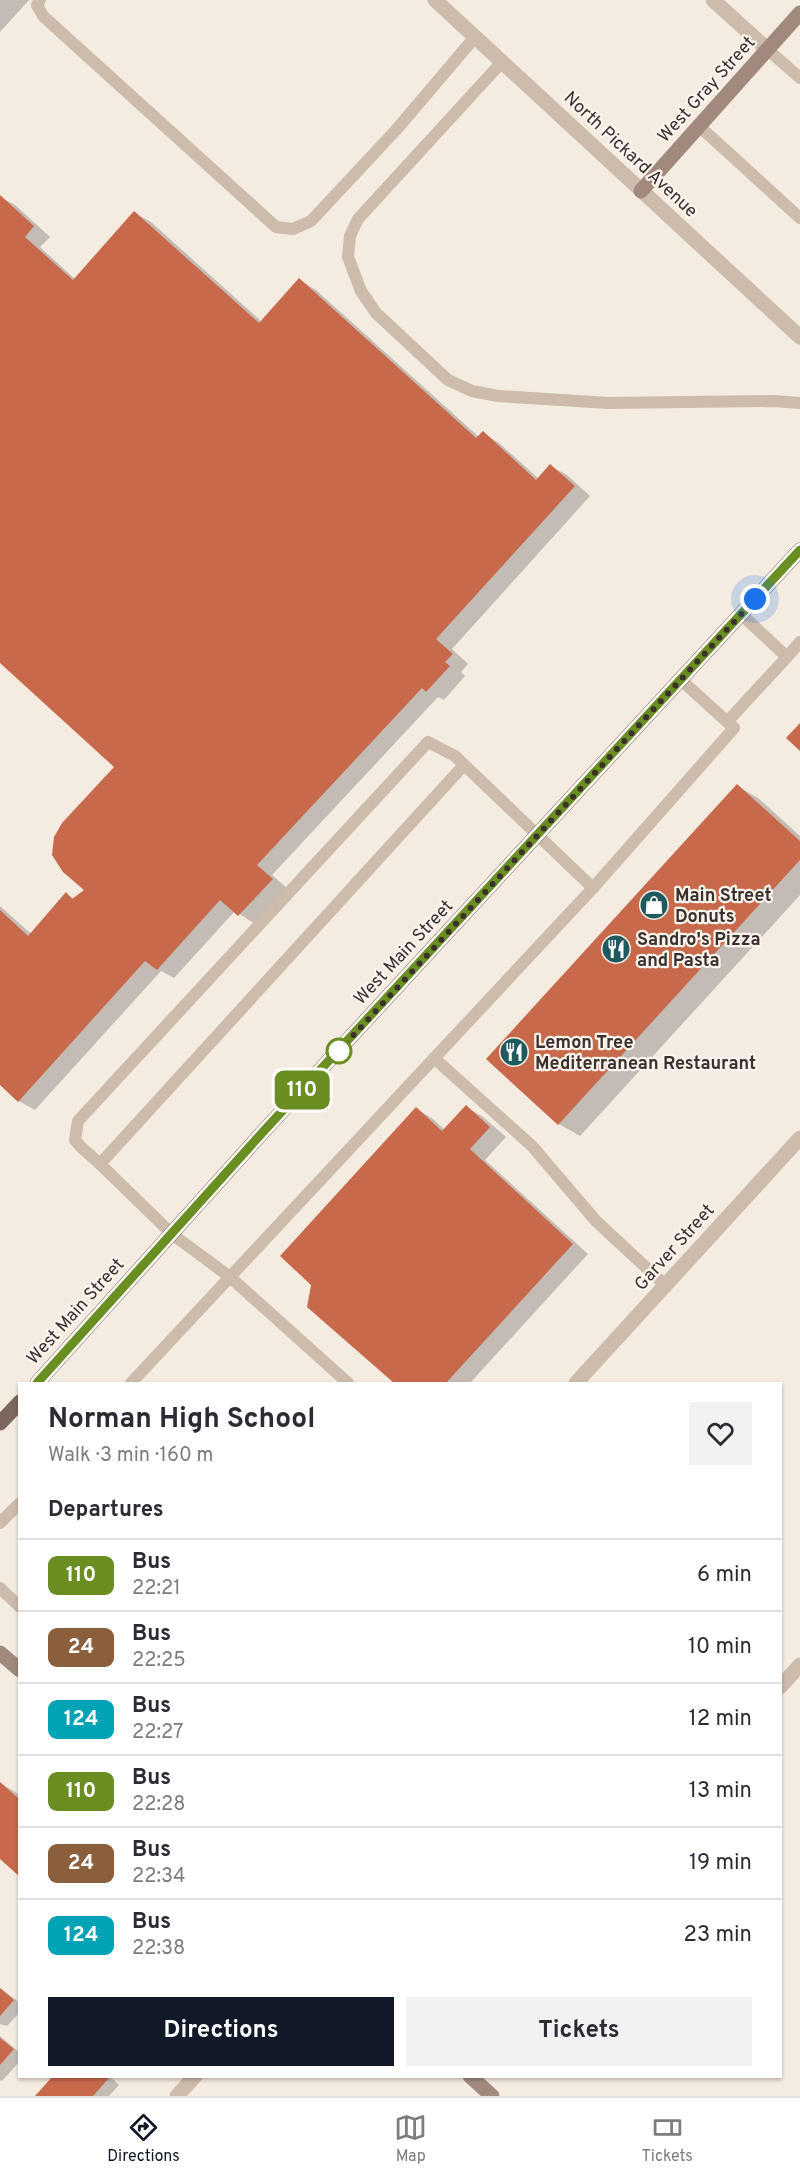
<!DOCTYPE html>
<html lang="en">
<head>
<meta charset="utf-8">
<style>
	:root { --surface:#fff; --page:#f2f2f3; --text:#2b2b33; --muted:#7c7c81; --line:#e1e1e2; --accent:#111827 }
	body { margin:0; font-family:Overpass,sans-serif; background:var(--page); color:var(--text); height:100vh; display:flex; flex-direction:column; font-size:22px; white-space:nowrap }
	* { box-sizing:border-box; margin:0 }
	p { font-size:20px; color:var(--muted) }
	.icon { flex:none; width:33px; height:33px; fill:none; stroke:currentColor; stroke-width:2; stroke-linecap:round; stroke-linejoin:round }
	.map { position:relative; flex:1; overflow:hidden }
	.panel { position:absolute; left:18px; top:1382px; width:764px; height:696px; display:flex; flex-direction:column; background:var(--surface); border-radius:0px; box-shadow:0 2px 4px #0004 }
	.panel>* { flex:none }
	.badge { padding:0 12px; border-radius:9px; font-size:21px; line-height:39px }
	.you { position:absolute; width:30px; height:30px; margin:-15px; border:4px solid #fff; border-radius:50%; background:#1a73e8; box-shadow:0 0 0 9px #1a73e833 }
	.map>.badge { position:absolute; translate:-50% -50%; box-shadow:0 0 0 3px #fff }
	h2 { padding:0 30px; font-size:22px; line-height:54px }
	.round { display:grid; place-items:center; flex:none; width:63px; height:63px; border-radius:0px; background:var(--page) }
	.overview { display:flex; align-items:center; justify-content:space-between; height:102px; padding:0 30px }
	h1 { font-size:28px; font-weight:700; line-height:45px }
	.cta { display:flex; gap:12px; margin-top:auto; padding:12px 30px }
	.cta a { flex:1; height:69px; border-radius:0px; background:var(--accent); color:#fff; font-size:24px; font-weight:700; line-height:69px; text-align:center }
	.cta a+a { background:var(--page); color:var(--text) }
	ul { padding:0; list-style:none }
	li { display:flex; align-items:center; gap:18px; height:72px; padding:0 30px; border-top:2px solid var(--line) }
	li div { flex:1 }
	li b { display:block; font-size:22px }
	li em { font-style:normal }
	li .badge { min-width:66px; font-weight:700; text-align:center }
	.dock { display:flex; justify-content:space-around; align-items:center; height:84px; border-top:2px solid var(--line); background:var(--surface); font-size:16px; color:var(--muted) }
	.dock a { display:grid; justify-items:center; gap:3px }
	.dock .active { color:var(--accent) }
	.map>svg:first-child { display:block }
</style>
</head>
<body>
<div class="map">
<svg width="800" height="2096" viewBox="0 0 800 2096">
	<rect width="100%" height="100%" fill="#f4ebe1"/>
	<path fill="#0003" d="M0 0H29L0 32Z
		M0 197 15 205 50 237 40 247 75 279 135 213 151 222 262 322 299 280 316 290 479 437 483 433 499 443 539 479 550 466 567 475 590 496 452 649 468 664 461 672 465 676 444 700 438 697 272 875 288 889 255 924 235 911 174 978 161 971 35 1110 19 1101 0 1083V906L31 934 66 894 75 899 86 890 117 767 0 661Z
		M737 786 758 798 800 836V895L580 1136 559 1124Z
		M466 1107 483 1117 506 1137 485 1160 588 1254 470 1383H396L417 1109 433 1119 445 1130Z
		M0 1783 20 1795V1875L0 1857Z
		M0 1988 20 2003V2012L7 2026 0 2024Z
		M0 2036 20 2053V2061L2 2081 0 2080Z
		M55 2076H109L119 2085 109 2096H37Z"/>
	<path fill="#c8694b" d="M0 195 34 226 25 237 73 280 134 211 259 323 299 278 476 438 483 431 536 480 550 464 575 486 436 639 453 654 445 662 450 666 426 692 422 688 257 865 273 879 238 916 220 900 157 970 145 961 18 1102 0 1085V910L28 936 66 892 72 899 84 890 63 872 52 855 54 837 62 823 114 767 0 663Z
		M800 723V751L786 738Z
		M737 784 800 841V860L558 1125 486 1059Z
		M466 1105 490 1127 470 1149 573 1244 446 1383H394L307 1307 311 1285 280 1256 416 1107 442 1131Z
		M0 1782 20 1800V1877L0 1859Z
		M0 1988 14 2000 0 2016Z
		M0 2038 14 2049 0 2065Z
		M53 2076H107L109 2078 93 2096H35Z"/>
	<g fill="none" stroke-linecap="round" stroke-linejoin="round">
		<path stroke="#cdbbac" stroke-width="12" d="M40 0 37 5 43 16 276 227 293 229 311 221 396 130 475 37
			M767 49 800 78
			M502 62 358 219 350 236 348 257 361 291 376 313 448 380 472 391 498 396 608 403 774 401 800 403
			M699 126 800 218
			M787 657 800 642
			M727 722 787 657 741 614
			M464 765 100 1164 81 1147 75 1140 78 1121 428 742 455 756 593 888
			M434 1058 532 1146 596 1221 665 1285
			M100 1164 172 1234 230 1277 348 1383
			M131 1383 593 888 734 728 681 680
			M0 1523 20 1503
			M0 1588 20 1607"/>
		<path stroke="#cdbbac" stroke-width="15" d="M435 0 800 337
			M713 0 767 49
			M576 1383 800 1138
			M780 1687 800 1665
			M177 2096 195 2076"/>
		<path stroke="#a18a7d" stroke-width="15" d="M641 191 800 13
			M0 1653 20 1670
			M470 2076 492 2096"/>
		<path stroke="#7d675c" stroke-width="15" d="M37 1383 262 1133 800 550
			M0 1423 20 1402"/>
	</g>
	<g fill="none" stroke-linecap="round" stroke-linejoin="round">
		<g stroke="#fff" stroke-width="14">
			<path id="line" d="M37 1383 262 1133 800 550"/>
		</g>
		<use href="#line" stroke="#6b8e23" stroke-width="9"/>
		<path stroke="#3b302b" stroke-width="6" stroke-dasharray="0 10.8" d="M339 1051 755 599"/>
	</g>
	<defs>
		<g id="shop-disc" transform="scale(1.5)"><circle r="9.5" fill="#1f5a5e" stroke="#fbf5ee"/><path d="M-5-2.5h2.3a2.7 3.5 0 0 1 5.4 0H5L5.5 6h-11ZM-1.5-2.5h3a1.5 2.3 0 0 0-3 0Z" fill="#fff"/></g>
		<g id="restaurant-disc" transform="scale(1.5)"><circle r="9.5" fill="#1f5a5e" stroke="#fbf5ee"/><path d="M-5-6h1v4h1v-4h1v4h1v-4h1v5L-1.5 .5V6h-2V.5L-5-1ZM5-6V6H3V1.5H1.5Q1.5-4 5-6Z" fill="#fff"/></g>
	</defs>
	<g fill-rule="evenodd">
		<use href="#shop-disc" x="654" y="905"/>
		<use href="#restaurant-disc" x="616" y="949"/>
		<use href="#restaurant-disc" x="514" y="1052"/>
	</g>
	<circle fill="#fff" stroke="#6b8e23" stroke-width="3" cx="339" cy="1051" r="12"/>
	<g text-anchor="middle" stroke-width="4.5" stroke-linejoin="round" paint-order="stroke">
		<g font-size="18" fill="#3b302b" stroke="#fbf5ee">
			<text transform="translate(706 89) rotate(-48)" y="6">West Gray Street</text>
			<text transform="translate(631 154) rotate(43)" y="6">North Pickard Avenue</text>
			<text transform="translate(403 952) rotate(-47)" y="6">West Main Street</text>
			<text transform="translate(674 1247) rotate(-48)" y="6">Garver Street</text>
			<text transform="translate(75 1311) rotate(-48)" y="6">West Main Street</text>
		</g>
		<g font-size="18" font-weight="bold" fill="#3b302b" stroke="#fbf5ee" text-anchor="start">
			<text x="675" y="901">Main Street<tspan x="675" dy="21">Donuts</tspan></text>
			<text x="637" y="945">Sandro's Pizza<tspan x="637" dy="21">and Pasta</tspan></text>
			<text x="535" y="1048">Lemon Tree<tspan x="535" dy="21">Mediterranean Restaurant</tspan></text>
		</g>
	</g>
</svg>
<div class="you" style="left:755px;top:599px"></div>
<b class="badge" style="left:302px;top:1090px;background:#6b8e23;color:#fff">110</b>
<section class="panel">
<div class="overview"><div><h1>Norman High School</h1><p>Walk · 3 min · 160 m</p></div><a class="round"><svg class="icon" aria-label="heart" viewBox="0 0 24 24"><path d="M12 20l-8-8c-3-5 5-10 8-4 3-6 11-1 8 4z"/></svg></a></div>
<h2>Departures</h2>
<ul>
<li><span class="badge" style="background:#6b8e23;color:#fff">110</span><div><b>Bus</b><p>22:21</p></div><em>6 min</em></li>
<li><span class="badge" style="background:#8b5e3c;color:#fff">24</span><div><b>Bus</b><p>22:25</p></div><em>10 min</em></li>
<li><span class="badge" style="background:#00a3b4;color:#fff">124</span><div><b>Bus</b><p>22:27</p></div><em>12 min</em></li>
<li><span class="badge" style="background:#6b8e23;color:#fff">110</span><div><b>Bus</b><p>22:28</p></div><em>13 min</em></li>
<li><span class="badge" style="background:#8b5e3c;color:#fff">24</span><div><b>Bus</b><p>22:34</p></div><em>19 min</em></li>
<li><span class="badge" style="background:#00a3b4;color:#fff">124</span><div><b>Bus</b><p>22:38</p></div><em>23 min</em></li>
</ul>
<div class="cta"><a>Directions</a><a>Tickets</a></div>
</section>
</div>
<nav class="dock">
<a class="active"><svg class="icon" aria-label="directions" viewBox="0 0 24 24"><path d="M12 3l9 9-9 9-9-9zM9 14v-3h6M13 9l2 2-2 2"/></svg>Directions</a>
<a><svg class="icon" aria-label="map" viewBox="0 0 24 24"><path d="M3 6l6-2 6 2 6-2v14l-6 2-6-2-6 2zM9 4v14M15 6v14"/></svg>Map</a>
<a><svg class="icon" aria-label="tickets" viewBox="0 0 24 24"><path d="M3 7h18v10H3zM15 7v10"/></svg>Tickets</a>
</nav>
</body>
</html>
